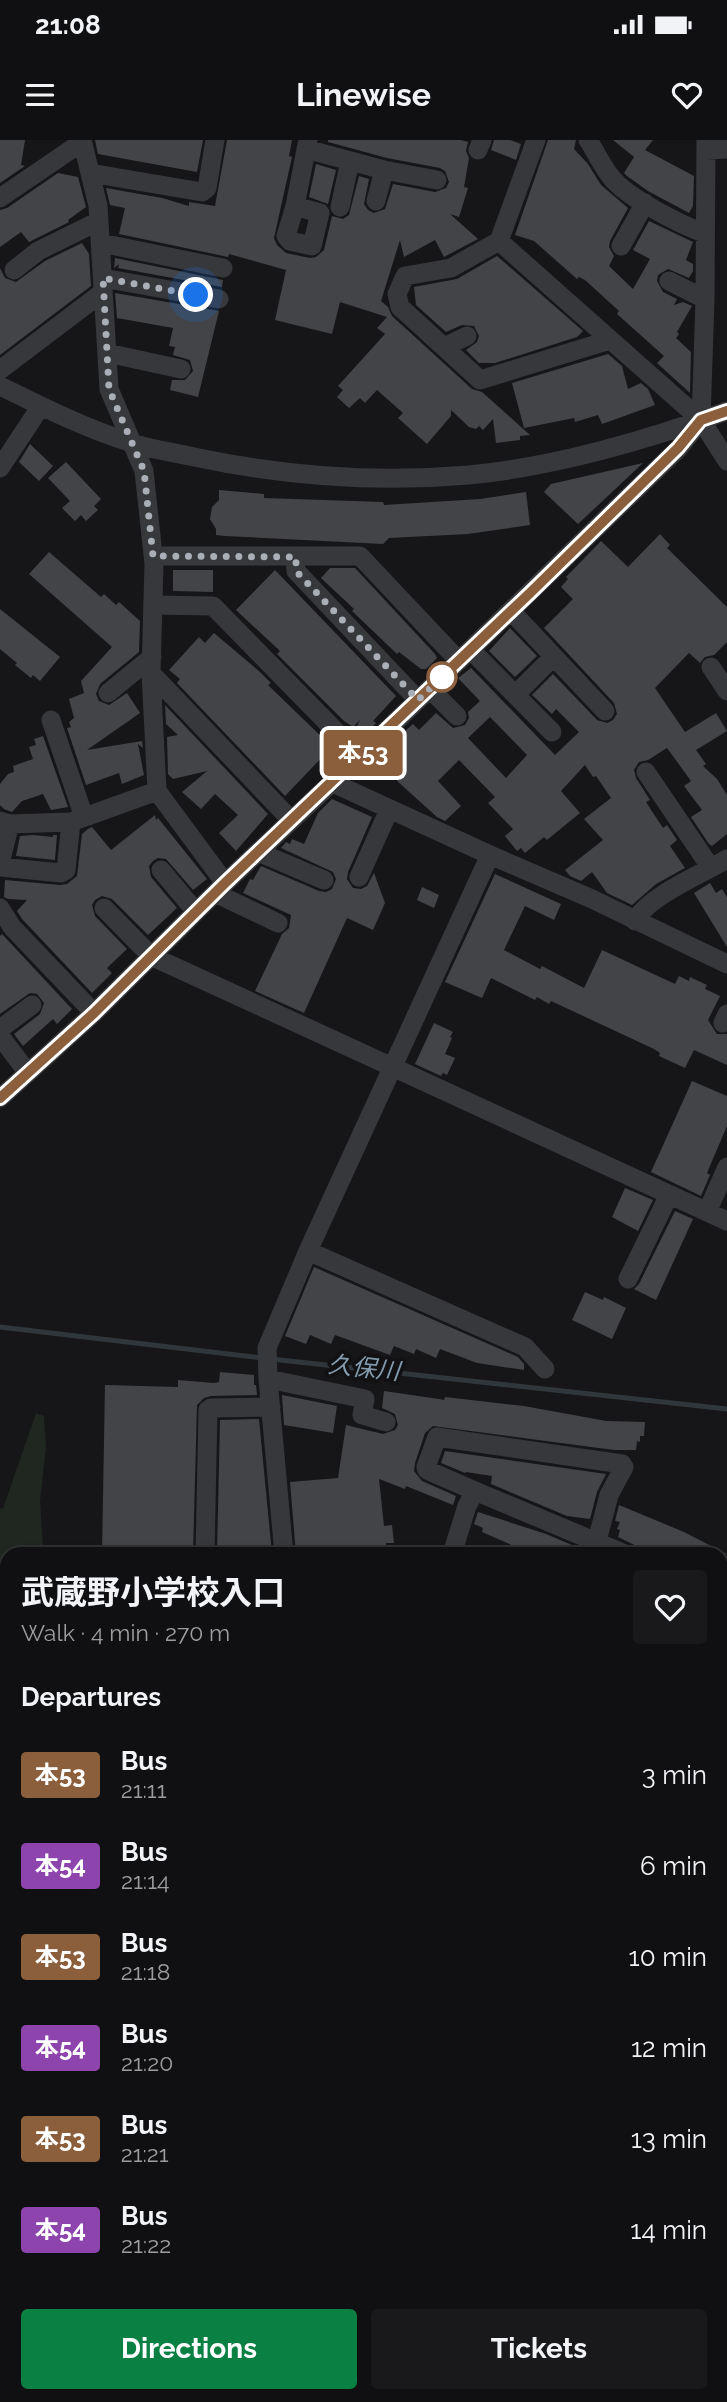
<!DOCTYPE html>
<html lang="en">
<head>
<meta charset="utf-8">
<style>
	:root { --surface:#101012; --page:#19191b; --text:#f1f3f6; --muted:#9c9d9f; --line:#303032; --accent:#0b8043 }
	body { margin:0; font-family:Raleway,"Noto Sans JP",sans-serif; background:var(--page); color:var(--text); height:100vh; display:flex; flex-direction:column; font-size:26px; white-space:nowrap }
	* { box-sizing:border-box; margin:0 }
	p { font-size:23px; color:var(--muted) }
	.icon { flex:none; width:38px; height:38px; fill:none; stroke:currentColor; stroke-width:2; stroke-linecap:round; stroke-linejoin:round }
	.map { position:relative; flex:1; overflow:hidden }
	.side { position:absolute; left:0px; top:1407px; width:728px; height:856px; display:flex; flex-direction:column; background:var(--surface); border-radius:21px 21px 0 0; box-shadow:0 4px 10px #0003,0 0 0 2px var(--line) }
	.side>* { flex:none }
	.badge { padding:0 14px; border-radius:5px; font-size:24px; line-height:46px }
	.you { position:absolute; width:35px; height:35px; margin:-18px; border:5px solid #fff; border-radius:50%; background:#1a73e8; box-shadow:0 0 0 10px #1a73e833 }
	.map>.badge { position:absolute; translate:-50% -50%; box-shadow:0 0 0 4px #fff }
	h2 { padding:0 21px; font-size:26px; line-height:63px }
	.round { display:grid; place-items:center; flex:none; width:74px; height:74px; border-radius:7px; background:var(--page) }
	.summary { display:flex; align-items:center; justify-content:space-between; height:119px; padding:0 21px }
	h1 { font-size:33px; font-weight:700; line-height:52px }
	.button { display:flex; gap:14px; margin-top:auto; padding:14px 21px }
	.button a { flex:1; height:80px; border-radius:7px; background:var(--accent); color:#fff; font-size:28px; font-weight:700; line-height:80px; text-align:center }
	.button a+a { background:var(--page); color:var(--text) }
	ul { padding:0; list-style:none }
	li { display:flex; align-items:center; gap:21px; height:91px; padding:0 21px }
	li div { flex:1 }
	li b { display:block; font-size:26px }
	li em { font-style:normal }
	li .badge { min-width:77px; font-weight:700; text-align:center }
	.status { display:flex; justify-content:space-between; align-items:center; height:49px; padding:0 35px; background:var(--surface); direction:ltr }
	.status svg { height:19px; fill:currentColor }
	header { display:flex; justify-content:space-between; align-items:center; height:91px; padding:0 21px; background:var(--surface); font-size:32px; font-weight:700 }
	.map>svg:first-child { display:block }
</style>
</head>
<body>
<div class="status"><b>21:08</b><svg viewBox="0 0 49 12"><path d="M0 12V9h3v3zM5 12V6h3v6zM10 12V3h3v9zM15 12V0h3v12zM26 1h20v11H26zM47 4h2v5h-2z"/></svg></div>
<header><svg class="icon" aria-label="menu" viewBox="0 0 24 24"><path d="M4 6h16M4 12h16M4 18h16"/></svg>Linewise<svg class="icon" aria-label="heart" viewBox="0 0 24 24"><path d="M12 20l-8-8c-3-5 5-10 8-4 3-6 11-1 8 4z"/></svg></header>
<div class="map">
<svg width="727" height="2262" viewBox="0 0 727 2262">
	<rect width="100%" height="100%" fill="#161618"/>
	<path fill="#202721" d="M36 1273 44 1276 46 1307 40 1361 43 1409 42 1414H7V1434L0 1430V1368L3 1369Z"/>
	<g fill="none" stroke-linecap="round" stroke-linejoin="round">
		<path stroke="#2f373d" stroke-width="5" d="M0 1187 262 1218 727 1269"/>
	</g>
	<path fill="#434448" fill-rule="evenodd" d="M0 0H25L21 25 25 26 0 43Z
		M95 0H203L197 32 98 14Z
		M227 0H292L289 16 292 17 274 98 277 105 286 113 310 118 316 117 324 110 332 76 343 79 349 75 359 36 369 39 364 64 368 70 374 73 385 69 393 44 435 52 446 48 449 42 445 31 440 28 387 18 328 2V0H461L468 2 466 11 469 18 464 47 468 48 459 77 450 74 478 99 444 117 435 100 404 117 400 100 381 161 388 167 392 176 472 249 482 252 530 295 520 296V300L496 303 493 279 483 290 479 286 476 289 469 287 451 270V276L427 304 398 278 403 273 377 250 365 263 360 258 349 268 337 257 343 250 338 246 385 194 377 188 387 177 340 162 332 194 275 180 286 130 229 114 228 117 119 94 125 68 110 65 106 48 162 58 189 66V62L215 66Z
		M494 0H510L521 4 516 20 491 10Z
		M548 0H576L574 9 588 24 601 45 628 68 610 101 609 107 614 116 609 126 633 149 650 119 633 110 649 81 693 102 686 120 693 124V131L689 138 668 129 658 135 657 141 663 152 677 159 674 165 683 162 692 166 677 192 679 194 676 198 691 212 690 253 657 223 664 216 617 174 619 171 585 140 579 137 577 139 534 101 515 95Z
		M613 0H653L645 10 694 36 693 66 689 73 648 51 627 36 624 33 634 17Z
		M316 24 336 30 328 64 309 57Z
		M58 33 78 37 86 67 68 80 69 82 29 102 21 92 0 107V70L7 68Z
		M82 103 89 114 91 146 0 215V128L5 138 16 142 45 121Z
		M497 116 583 191 577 197 495 223H479L466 210 477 202 479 196 474 186 462 185 446 192 416 165 414 147 457 139Z
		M115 118 223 140 222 147 118 128 119 124 114 128Z
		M115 153 219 171 198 257 170 250 172 240H185L193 231 190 220 173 215 175 207 169 206 173 188 117 178Z
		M608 214 622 226 628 249 641 243 648 249 655 265 602 284 598 275 575 282 574 278 524 288 512 243Z
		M30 304 53 326 39 341 19 322Z
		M66 322 101 359 94 366 98 370 86 381 81 375 75 381 62 368 70 361 48 338Z
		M643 323 578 384 544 352 551 344Z
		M219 350 264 354V358L383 362 384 365 480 359 526 352 530 385 468 394 389 398 383 404 225 396 216 395V389L210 379 212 367 219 360Z
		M660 394 670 405 667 408 727 467V502L714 515 705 517 700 523 689 513 655 548 685 592 716 573 727 591 696 610 706 624 703 626 717 639 727 655V694L712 706 709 704 691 677 702 670 684 646 691 641 667 608 648 620 639 622 634 630 636 638 650 660 646 662 663 688 667 685 677 700 670 706 685 728 656 744 632 765 607 753 592 732 581 741 570 736 565 730 603 700 584 679 611 658 596 636 593 637 585 625 561 651 580 673 547 700 544 697 525 713 521 708 517 711 505 696 513 689 488 663 495 657 459 620 438 641 461 666 445 681 437 677 397 641 401 636 379 614 413 584 419 590 436 573 453 588 465 585 469 578 468 572 480 561 458 538 471 528 555 615 579 592 556 569 552 574 532 555 553 534 597 580 607 583 613 580 617 574 614 563 544 488 573 459 561 447 568 439 566 437 601 401 628 427ZM490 577 527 615 506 638 468 598Z
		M49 412 101 457 104 454 116 465 119 462 140 481 139 512 100 544 96 554 99 561 109 565 127 553 140 573 87 610 142 601 143 608 138 604 144 635 122 644 119 633 86 645 67 588 71 587 69 582 74 578 69 559 84 553 81 541 112 507 29 434Z
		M330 428H355L435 514 437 518 426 529H421L399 512 397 514 352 471 354 469 321 438Z
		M173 430H213V452L173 451Z
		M275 430 396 556 373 581 376 583 360 599 354 592 360 580 353 587 344 581 277 514 280 511 236 470Z
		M0 469 60 517 40 541 33 535 31 538 15 525 17 523 0 509Z
		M510 488 537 516 515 537 489 511Z
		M214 493 260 532 271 543 268 545 329 604V610L285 656 177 543 180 539 169 530 199 497 205 503Z
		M165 565 268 674 236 711 219 693 238 675 215 654 201 669 182 652 207 631 173 639 168 634 167 597 178 595 166 584Z
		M43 596 68 667 51 670 43 654 22 661 12 672 4 669 0 665V644L8 634 14 632 13 626 33 619 29 607 36 605 34 599Z
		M332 659 372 677 348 732 347 739 353 748 361 749 367 746 374 733 385 763 373 790 347 778 304 873 255 851 282 794 289 788 291 775 243 753 250 739 253 740 261 726 319 751 326 752 332 749 336 739 333 732 281 708 286 702 290 704 292 699 304 704 318 673Z
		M155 675 156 680 158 678 207 739 193 750 166 719 158 718 153 721 149 726 151 737 177 768 148 795 112 759 102 756 95 760 92 765 95 776 127 809 107 828 112 833 92 853 22 779 17 771 27 760 8 759 4 757 5 740 60 745 67 744 77 736 82 694 88 689 92 687 111 710Z
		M33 695 53 697V695H57L55 720 16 716 20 696Z
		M495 734 561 764 554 780 525 766 504 810 540 829 542 826 584 848 602 810 675 844 679 836 689 841 690 837 707 845 705 849 720 856 708 880 717 894H727V925L694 910 685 928 659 916 660 913 654 909 551 861 549 864 537 857 535 860 491 838 482 858 445 842Z
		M710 743 716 753 722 749 727 757V807L694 753Z
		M422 747 439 755 434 768 417 760Z
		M2 794 72 869 57 884 53 879 23 906 14 894 40 874 44 863 37 854 30 853 0 874V796Z
		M434 883 453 892 450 897 452 898 445 914 455 918 447 935 443 933 441 936 415 924Z
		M692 941 727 956V986L707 1033 710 1035 701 1056 651 1032Z
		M625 1048 653 1060 638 1091 612 1077Z
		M675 1071 693 1079 656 1160 634 1149 639 1144Z
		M314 1127 518 1217 524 1224V1230L477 1223 440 1209 436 1218 416 1209 414 1214 394 1206 390 1215 335 1195 331 1204 310 1195 306 1204 285 1196Z
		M585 1152 603 1160 604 1157 626 1168 612 1199 572 1180Z
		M220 1232 254 1235V1245H256L257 1255 211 1256 204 1258 197 1265 193 1414H102L105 1245 178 1247V1240L214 1243 219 1242Z
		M384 1251 439 1259 444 1260 445 1257 524 1266 606 1281 645 1282 644 1296H640V1302L637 1301 636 1310H614L433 1286 425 1293 415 1323 414 1331 422 1341 456 1356 453 1365 406 1346 405 1349 379 1339 384 1386 392 1385 394 1403H386L387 1414H296L290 1342 338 1338 346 1285 383 1294 395 1290 398 1285 395 1274 382 1268Z
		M282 1255 337 1266 333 1293 284 1285Z
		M259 1279 272 1414H217L220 1280Z
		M445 1311 606 1334 597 1352 590 1379 567 1376 491 1344 492 1336 466 1332 465 1333 441 1323Z
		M619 1365 684 1392 727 1414H653L618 1397 620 1390 617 1389 620 1382 615 1381Z
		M478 1372 546 1394 593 1414H532L482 1392 483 1388 474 1384Z"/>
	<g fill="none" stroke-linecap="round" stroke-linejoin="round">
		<path stroke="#37383c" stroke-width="19" d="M82 0 98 66 109 249 144 331 154 424 151 533 157 651 225 743
			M536 0 499 101 701 280 727 321
			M588 0C596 12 602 26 611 37 626 57 681 85 704 93
			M306 9 384 30 437 40
			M478 10 482 0
			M706 10 727 9
			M90 33 202 52 207 48 215 0
			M0 58 82 2
			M376 61 384 30
			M295 66 320 73 312 106 290 101 286 96 295 66 308 0
			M340 67 350 21
			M499 101 451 128 405 136 397 154 400 167 480 240 610 200
			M101 103 223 128
			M621 106 645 63
			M14 130 38 111 99 81
			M103 138 219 159
			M669 141 705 159
			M444 207 467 196
			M107 213 181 229
			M0 230 103 152
			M0 246C43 267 86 289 132 303 152 310 174 312 194 317 284 336 377 343 469 335 553 327 648 300 727 271
			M0 328 41 266
			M153 416H360L459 521
			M295 417 296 431 418 560
			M153 465 213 466 360 616
			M511 471 605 571
			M471 510 552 592
			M711 527 727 551
			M151 533 291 680
			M430 549 457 576
			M108 553 152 517
			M516 554 553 517
			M51 580 84 677
			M646 632 711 728
			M331 642 490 715 592 759 727 824
			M0 681 10 684 71 682 157 651
			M258 712 324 740
			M0 723 10 684
			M0 727 61 733 66 730 71 682
			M161 730 196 772
			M359 737 389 670
			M215 753 278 783
			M0 768 12 787 94 873
			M104 768 151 816 727 1081
			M635 781C648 756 702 734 727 719
			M723 883 727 874
			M0 889 32 865
			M0 896 28 933
			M0 958 94 873 225 743 360 616 679 308 701 280 705 159 706 0
			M707 1072 727 1027
			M308 1111 525 1207 545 1229
			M628 1139 669 1055
			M268 1239 365 1259 362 1275 386 1282
			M475 1351 427 1330 426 1327 437 1297 622 1324 624 1327 609 1355 597 1401
			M205 1414 208 1270 211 1268 271 1267
			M284 1414 268 1239 267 1208 308 1111 490 715
			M452 1414 467 1366 475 1351 625 1414
			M721 1458 727 1461
			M0 1583H7
			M721 1586H727
			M0 2047 7 2048
			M238 2256V2262
			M271 2256 316 2262 324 2256
			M460 2262 461 2256
			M610 2262 611 2256"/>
		<path stroke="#53555b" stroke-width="24" d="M699 2262 712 2256"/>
	</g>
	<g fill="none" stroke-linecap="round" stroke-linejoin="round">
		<g stroke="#fff" stroke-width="16">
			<path id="line" d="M0 958 94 873 225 743 530 453 678 308 701 280 727 271"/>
		</g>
		<use href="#line" stroke="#8b5e3c" stroke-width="10"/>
		<path stroke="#a9aeb7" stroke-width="7" stroke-dasharray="0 12.6" d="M196 155 103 138 109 249 144 331 153 416 296 417V431L418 560 444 535 442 537"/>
	</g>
	<circle fill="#fff" stroke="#8b5e3c" stroke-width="3.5" cx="442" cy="537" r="14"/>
	<g text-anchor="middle" stroke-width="7" stroke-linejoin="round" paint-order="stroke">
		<g font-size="24" font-style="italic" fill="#839caf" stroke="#111113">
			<text transform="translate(364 1228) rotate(6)" y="8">久保川</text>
		</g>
	</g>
</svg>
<div class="you" style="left:196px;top:155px"></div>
<b class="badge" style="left:363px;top:613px;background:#8b5e3c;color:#fff">本53</b>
<section class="side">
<div class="summary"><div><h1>武蔵野小学校入口</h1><p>Walk · 4 min · 270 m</p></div><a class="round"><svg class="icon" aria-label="heart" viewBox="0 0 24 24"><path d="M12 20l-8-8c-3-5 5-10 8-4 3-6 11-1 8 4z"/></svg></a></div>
<h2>Departures</h2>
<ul>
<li><span class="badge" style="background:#8b5e3c;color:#fff">本53</span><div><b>Bus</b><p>21:11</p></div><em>3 min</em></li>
<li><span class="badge" style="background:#8e44ad;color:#fff">本54</span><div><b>Bus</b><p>21:14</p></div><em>6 min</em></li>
<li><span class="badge" style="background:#8b5e3c;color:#fff">本53</span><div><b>Bus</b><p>21:18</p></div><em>10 min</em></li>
<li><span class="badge" style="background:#8e44ad;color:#fff">本54</span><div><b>Bus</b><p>21:20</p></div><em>12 min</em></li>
<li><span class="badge" style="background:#8b5e3c;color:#fff">本53</span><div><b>Bus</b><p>21:21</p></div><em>13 min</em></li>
<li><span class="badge" style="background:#8e44ad;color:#fff">本54</span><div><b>Bus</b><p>21:22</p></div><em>14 min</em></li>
</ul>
<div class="button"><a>Directions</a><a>Tickets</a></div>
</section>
</div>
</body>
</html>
